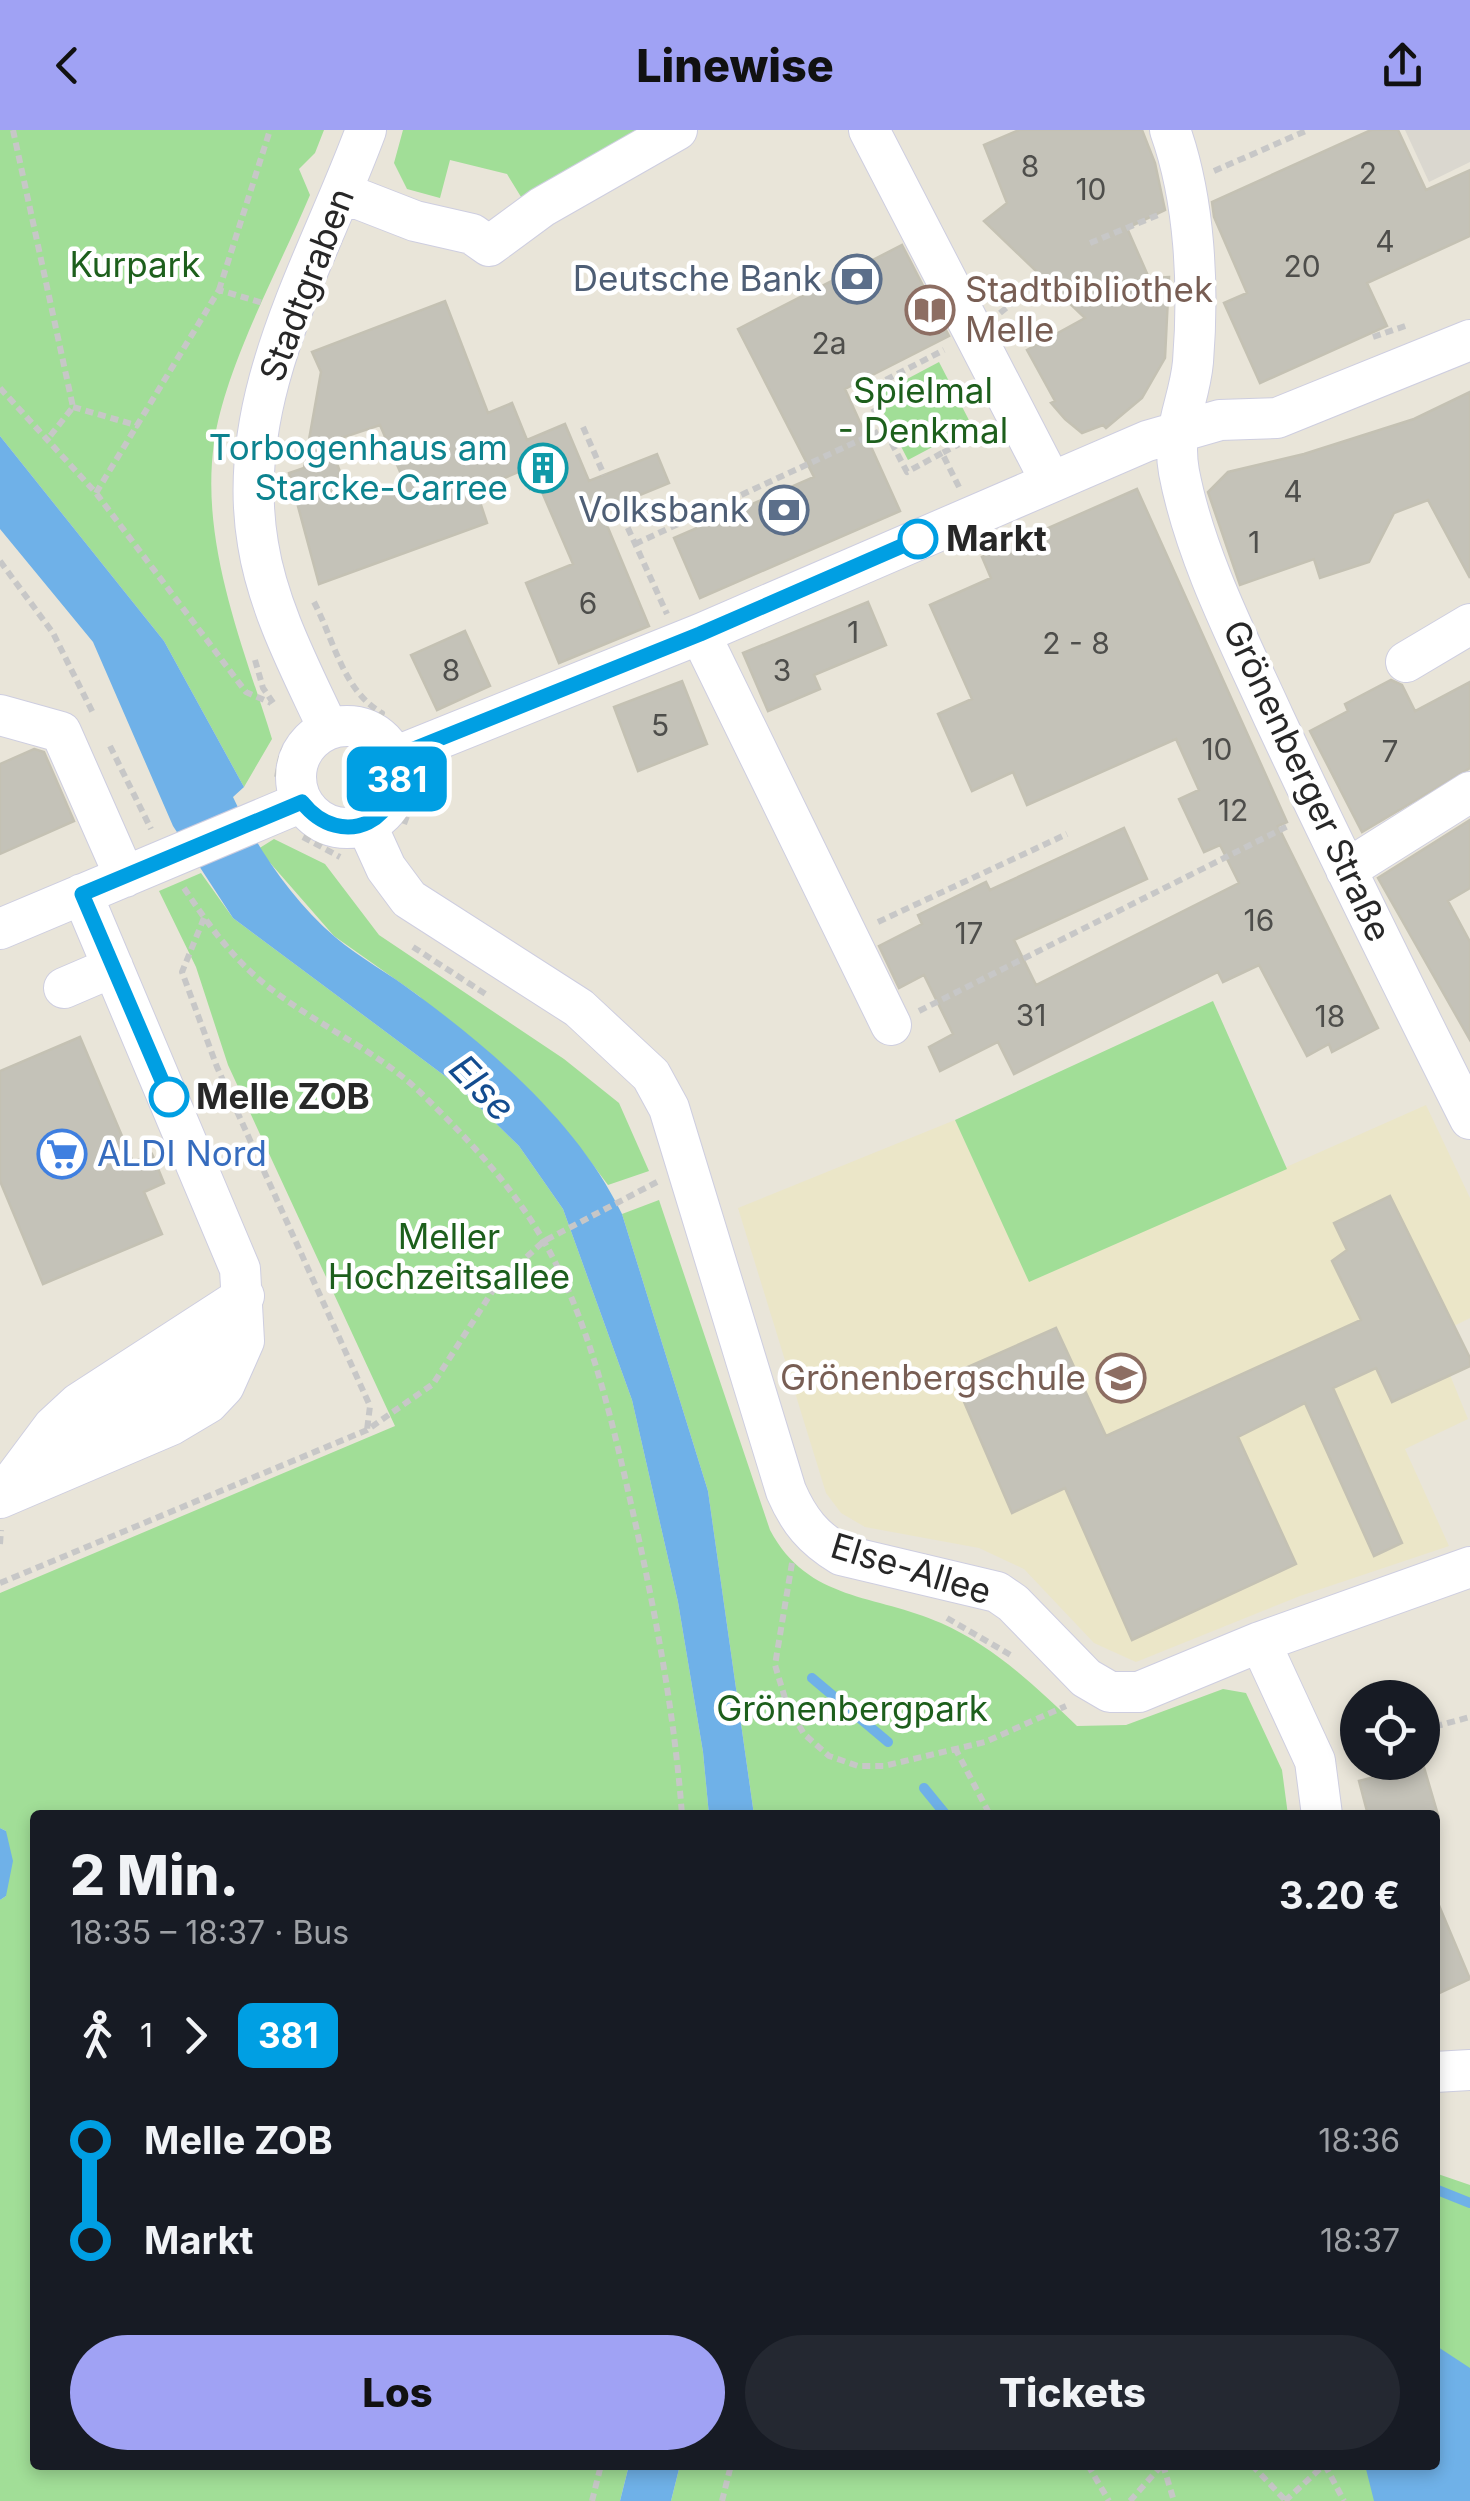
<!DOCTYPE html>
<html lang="de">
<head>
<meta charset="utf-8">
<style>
	:root { --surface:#171b24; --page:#242831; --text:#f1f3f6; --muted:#9ea1a6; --accent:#a0a2f4 }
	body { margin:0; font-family:Inter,sans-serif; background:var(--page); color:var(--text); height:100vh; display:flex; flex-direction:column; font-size:38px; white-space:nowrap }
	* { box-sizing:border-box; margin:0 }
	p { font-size:32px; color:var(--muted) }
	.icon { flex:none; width:55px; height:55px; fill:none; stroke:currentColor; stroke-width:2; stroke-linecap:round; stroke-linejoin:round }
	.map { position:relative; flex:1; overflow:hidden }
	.drawer { position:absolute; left:30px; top:1680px; width:1410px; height:660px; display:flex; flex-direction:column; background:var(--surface); border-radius:10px; box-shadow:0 5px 15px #0003 }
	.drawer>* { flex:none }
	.badge { padding:0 20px; border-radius:15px; font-size:35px; line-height:65px }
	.controls { position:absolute; left:1340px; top:1550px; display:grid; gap:20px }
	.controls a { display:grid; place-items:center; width:100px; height:100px; border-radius:50%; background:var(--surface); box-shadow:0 5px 15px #0003; font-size:50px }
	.map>.badge { position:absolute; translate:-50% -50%; box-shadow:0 0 0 5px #fff }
	.legs { display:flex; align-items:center; gap:15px; height:110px; padding:0 40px; font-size:32px }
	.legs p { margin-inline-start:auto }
	.head { display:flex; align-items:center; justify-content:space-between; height:170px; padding:0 40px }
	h1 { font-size:55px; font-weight:800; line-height:75px }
	.primary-button { display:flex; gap:20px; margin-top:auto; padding:20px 40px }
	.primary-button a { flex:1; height:115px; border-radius:60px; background:var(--accent); color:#111; font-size:40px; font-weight:800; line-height:115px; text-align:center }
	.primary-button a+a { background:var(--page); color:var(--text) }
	ul { padding:0 40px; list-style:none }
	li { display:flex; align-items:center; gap:35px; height:100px; font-size:38px }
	li i { display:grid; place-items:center; width:15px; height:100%; margin:0 12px; background:currentColor }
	li i::after { content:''; width:25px; height:25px; margin:-12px; border:8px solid; border-radius:50%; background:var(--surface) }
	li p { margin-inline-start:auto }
	li:first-child i { background:linear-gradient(#0000 50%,currentColor 0) }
	li:last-child i { background:linear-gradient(currentColor 50%,#0000 0) }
	header { display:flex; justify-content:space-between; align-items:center; height:130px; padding:0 40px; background:var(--accent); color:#111; font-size:45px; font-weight:800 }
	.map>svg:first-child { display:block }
</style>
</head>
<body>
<header><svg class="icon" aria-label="back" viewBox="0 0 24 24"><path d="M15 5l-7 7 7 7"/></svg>Linewise<svg class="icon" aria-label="share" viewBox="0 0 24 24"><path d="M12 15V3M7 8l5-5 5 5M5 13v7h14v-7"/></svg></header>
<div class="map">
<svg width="1470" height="2371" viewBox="0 0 1470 2371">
	<rect width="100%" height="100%" fill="#e9e5d9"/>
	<path fill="#ebe6c8" d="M1426 975 1470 1068V1188L1434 1206 1468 1289 1405 1319 1449 1416 1300 1466 1136 1532 1094 1513 1024 1439 979 1418 865 1397 841 1383 826 1363 738 1078 955 990 1030 1151Z"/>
	<path fill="#a1de97" d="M0 0H324L315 23 299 39 310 65C279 139 225 236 214 313 200 414 243 515 272 609L244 657 164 511 0 306Z
		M403 0H657L526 75 507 44 450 30 440 68 407 59 394 33Z
		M939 232 972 296 908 330 875 266Z
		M274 709 325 734 379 805 564 929 619 973 649 1041 608 1055 584 1023 419 866 334 806 258 719Z
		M201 743 233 788 457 955 519 1016 563 1079 632 1270 678 1472 703 1622 709 1685H35V2335H629L620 2371H0V1770L6 1766V1701L0 1698V1463L395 1296 228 935 196 837 159 761Z
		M1213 871 1287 1039 1029 1152 955 990Z
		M659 1070 770 1400C808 1472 876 1464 941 1493 995 1517 1035 1556 1077 1596L1126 1595 1223 1559 1246 1563 1282 1640 1288 1685H754L708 1361 622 1084Z
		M1435 2043 1470 2055V2371H671L680 2335H1435Z"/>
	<path fill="#dad7cf" d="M1405 0H1470V32L1429 52Z"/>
	<path fill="#6fb1e8" d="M0 306 164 511 244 657 233 667C257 718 291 769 335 807 360 828 390 844 416 864 495 922 579 995 622 1084L708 1361 754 1685H709L703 1622 678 1472 632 1270 563 1079 519 1016 457 955 233 788 173 696 93 512 0 399Z
		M0 1698 6 1701 13 1731 6 1766 0 1770Z
		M1435 2215 1470 2238V2371H1374L1365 2335H1435Z
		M629 2335H680L671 2371H620Z"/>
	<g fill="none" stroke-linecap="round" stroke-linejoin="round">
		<path stroke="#6fb1e8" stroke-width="10" d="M812 1548 888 1612
			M924 1658 946 1685
			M1435 2059 1470 2073"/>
	</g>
	<path fill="#c4c2b8" stroke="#c4c1b3" stroke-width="2.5" fill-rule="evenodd" d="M1019 0H1142L1155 33 1165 80 1127 98 1149 148 1169 147 1165 228 1142 268 1106 298 1103 295 1082 303 1065 289 1051 273 1055 271 1027 220 1085 188 984 91 1007 73 984 15Z
		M1371 0H1398L1426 60 1470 40V106L1367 153 1387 196 1260 253 1224 173 1247 163 1214 87 1212 72Z
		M902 115 949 206 845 259 900 381 700 468 674 408 814 347 738 199Z
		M445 171 488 283 512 273 527 310 565 294 589 351 657 324 669 353 601 381 649 496 559 533 526 453 573 434 539 355 530 359 523 340 476 360 487 393 319 454 289 343 304 338 321 242 312 222ZM380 295 404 351 350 369 329 312Z
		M1470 262V448L1428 370 1394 383 1369 432 1320 448 1314 429 1240 455 1208 362 1228 342 1304 324 1414 289Z
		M1137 359 1287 692 1278 696 1378 898 1332 922 1329 914 1307 926 1259 835 1223 852 1218 842 1014 944 998 912 940 941 929 917 953 904 924 845 899 858 879 816 922 794 918 785 986 752 990 760 1124 698 1147 749 1014 810 1036 855 1239 753 1220 715 1204 722 1179 669 1199 660 1176 609 1027 675 1013 642 972 661 938 584 972 569 930 475 991 448 982 427Z
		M868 472 886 515 814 545 820 559 768 581 743 523Z
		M465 501 490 556 437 580 411 525Z
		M1391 550 1402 555 1415 581 1470 552V638L1362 702 1310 601 1348 581 1345 574Z
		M682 551 707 614 638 641 614 577Z
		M34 619 44 622 74 691 0 724V634Z
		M1470 690V758L1448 771 1470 812V910L1378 748Z
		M80 907 133 1032 152 1024 164 1053 144 1062 162 1104 43 1154 0 1051V941Z
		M1390 1066 1470 1228V1236L1392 1272 1376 1238 1333 1258 1402 1413 1374 1426 1305 1273 1238 1307 1296 1434 1132 1510 1065 1358 1012 1383 952 1244 1056 1198 1106 1306 1361 1190 1332 1131 1347 1120 1334 1093Z
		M1423 1634 1438 1685H1368L1359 1651Z
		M1435 1766 1470 1849 1435 1865Z"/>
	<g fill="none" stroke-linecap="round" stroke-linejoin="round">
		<g stroke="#cecee0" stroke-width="42">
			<path id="minor" d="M869 0 1051 352
				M1170 0C1195 70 1199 157 1193 232 1189 274 1171 297 1179 342 1195 426 1239 511 1274 588 1337 723 1403 856 1470 989
				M343 63 415 91 472 104 489 116 542 77 677 0
				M700 504 891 895
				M1406 532 1470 494
				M0 585 61 602 125 747
				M296 647a51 51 0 1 1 102 0a51 51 0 1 1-102 0Z
				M328 598C301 540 268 478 258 414 233 267 317 133 366 0
				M394 627 700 504 1147 311 1220 290 1277 288 1470 210
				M366 694 386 738 409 769 579 878 651 945 669 978 786 1361C799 1391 813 1408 841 1425L997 1462 1013 1473 1086 1548 1110 1562H1139L1260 1512 1470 1437
				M1346 740 1470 662
				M0 799 302 672
				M64 858 113 837
				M49 1323 244 1211
				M3 1364 53 1297 79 1273 244 1166
				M0 1368 171 1295 208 1273 224 1256 244 1211 240 1139 82 764
				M1260 1512 1315 1631 1322 1685
				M1435 1942 1470 1940"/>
		</g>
		<path stroke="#c7c7c7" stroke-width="6" stroke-dasharray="8 5" stroke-linecap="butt" d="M13 0 73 277 47 310
			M1214 41 1308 0
			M1090 113 1158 85
			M219 160 270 0
			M1000 183 1042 149
			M1373 207 1408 195
			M0 258 96 363 246 562 271 573
			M73 277 139 296
			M583 297 604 345
			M942 323 907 342 864 261 944 220
			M959 357 942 323 986 300
			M96 363 219 160 263 173
			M617 374 667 484
			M635 414 884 299
			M0 431 53 503 93 583
			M314 472C334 510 343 561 382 583L379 587
			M255 530 263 558 274 574
			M354 580 389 592
			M110 616 151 699
			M277 647 282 623 294 604
			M404 694 419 655
			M303 707 340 727
			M184 758C208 794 232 828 266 855 316 895 375 919 421 963 467 1008 509 1052 542 1108 587 1185 609 1278 629 1365 653 1470 674 1577 682 1685
			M204 788 182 842 217 937 370 1276 367 1300
			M878 792 1067 704
			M413 817 487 865
			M919 881 1288 696
			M0 1414 1 1400
			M792 1433 775 1535 787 1575 804 1604 829 1626 858 1636H884L985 1612 1066 1576
			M0 1453 367 1300 433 1254 497 1154 544 1111 657 1052
			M947 1488 1014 1527
			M1422 1600 1470 1587
			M955 1618 990 1685
			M1088 2335 1109 2371
			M1163 2335 1174 2371
			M1252 2335 1286 2371
			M1325 2335 1344 2371
			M592 2371 601 2335
			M722 2371 731 2335
			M1130 2371 1162 2335
			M1285 2371 1324 2335"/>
		<use href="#minor" stroke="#fff" stroke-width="40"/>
	</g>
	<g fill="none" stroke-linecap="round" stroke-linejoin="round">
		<g stroke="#fff" stroke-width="22">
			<path id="line-1" d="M169 967 82 764 302 672C342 723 408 690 394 627L700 504 918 409"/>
		</g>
		<use href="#line-1" stroke="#009fe3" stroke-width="15"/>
	</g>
	<defs>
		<g id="bank-ring" transform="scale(2.5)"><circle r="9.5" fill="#fff" stroke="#5c6f8a" stroke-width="1.5"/><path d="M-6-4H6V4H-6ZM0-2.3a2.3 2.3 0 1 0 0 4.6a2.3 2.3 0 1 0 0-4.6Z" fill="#5c6f8a"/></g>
		<g id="library-ring" transform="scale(2.5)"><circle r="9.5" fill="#fff" stroke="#8d6e63" stroke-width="1.5"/><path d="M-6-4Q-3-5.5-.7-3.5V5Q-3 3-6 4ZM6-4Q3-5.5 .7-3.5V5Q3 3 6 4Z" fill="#8d6e63"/></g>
		<g id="building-ring" transform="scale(2.5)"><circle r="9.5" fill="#fff" stroke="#0f9aa8" stroke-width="1.5"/><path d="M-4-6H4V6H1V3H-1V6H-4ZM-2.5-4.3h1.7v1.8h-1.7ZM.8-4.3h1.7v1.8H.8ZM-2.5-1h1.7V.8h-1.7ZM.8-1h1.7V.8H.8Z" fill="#0f9aa8"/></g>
		<g id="supermarket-ring" transform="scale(2.5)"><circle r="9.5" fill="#fff" stroke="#3f7fe0" stroke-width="1.5"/><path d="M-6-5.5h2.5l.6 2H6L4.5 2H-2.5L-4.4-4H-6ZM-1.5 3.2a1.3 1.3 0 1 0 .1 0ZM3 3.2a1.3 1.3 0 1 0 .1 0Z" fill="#3f7fe0"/></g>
		<g id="school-ring" transform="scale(2.5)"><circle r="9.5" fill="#fff" stroke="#8d6e63" stroke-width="1.5"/><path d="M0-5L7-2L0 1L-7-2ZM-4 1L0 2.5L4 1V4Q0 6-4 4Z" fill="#8d6e63"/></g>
	</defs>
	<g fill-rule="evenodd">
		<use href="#bank-ring" x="857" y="149"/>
		<use href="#library-ring" x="930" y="180"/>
		<use href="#building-ring" x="543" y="338"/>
		<use href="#bank-ring" x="784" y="380"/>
		<use href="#supermarket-ring" x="62" y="1024"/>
		<use href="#school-ring" x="1121" y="1248"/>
	</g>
	<g fill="#fff" stroke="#009fe3" stroke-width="5">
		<circle cx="918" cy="409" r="18"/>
		<circle cx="169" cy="967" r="18"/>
	</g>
	<g text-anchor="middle" stroke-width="9" stroke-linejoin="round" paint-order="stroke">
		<g font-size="30" fill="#4e4e4b">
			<text x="1030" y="47">8</text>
			<text x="1368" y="54">2</text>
			<text x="1091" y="70">10</text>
			<text x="1385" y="122">4</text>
			<text x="1302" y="147">20</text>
			<text x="829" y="224">2a</text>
			<text x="1293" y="372">4</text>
			<text x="1254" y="423">1</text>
			<text x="588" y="484">6</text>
			<text x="853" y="513">1</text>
			<text x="1076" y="524">2 - 8</text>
			<text x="451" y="551">8</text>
			<text x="782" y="551">3</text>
			<text x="660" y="606">5</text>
			<text x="1217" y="630">10</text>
			<text x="1390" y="632">7</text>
			<text x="1233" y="691">12</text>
			<text x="1259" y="801">16</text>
			<text x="969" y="814">17</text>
			<text x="1031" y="896">31</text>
			<text x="1330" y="897">18</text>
		</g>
		<g font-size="35" fill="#1d5f1c" stroke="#fff">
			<text x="135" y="147">Kurpark</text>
			<text x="923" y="273">Spielmal<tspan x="923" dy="40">- Denkmal</tspan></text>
			<text x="449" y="1119">Meller<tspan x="449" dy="40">Hochzeitsallee</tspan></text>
			<text x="852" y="1591">Grönenbergpark</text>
		</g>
		<g font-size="35" fill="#4e5e75" stroke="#fff" text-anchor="end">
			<text x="822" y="161">Deutsche Bank</text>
			<text x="749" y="392">Volksbank</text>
		</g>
		<g font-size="35" fill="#272727" stroke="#fff">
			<text transform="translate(307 155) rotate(-69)" y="12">Stadtgraben</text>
			<text transform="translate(1307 651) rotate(65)" y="12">Grönenberger Straße</text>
			<text transform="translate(911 1439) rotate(17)" y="12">Else-Allee</text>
		</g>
		<g font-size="35" fill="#785e54" stroke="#fff" text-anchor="start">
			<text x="965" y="172">Stadtbibliothek<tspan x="965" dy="40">Melle</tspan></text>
			<text x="1086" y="1260" text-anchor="end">Grönenbergschule</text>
		</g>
		<g font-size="35" fill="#0d838f" stroke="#fff" text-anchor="end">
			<text x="508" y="330">Torbogenhaus am<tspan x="508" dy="40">Starcke-Carree</tspan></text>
		</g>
		<g font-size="35" font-weight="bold" fill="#272727" stroke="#fff" text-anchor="start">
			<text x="946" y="421">Markt</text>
			<text x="196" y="979">Melle ZOB</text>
		</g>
		<g font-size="35" fill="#366cbe" stroke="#fff" text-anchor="start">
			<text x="97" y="1036">ALDI Nord</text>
		</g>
		<g font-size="38" font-style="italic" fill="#134c8f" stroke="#fff">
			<text transform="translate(482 958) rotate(46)" y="13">Else</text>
		</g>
	</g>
</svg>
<div class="controls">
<a><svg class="icon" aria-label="locate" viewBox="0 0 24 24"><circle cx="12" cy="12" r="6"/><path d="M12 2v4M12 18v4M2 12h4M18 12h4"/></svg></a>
</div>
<b class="badge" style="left:397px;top:649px;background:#009fe3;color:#fff">381</b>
<section class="drawer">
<div class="head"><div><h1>2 Min.</h1><p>18:35 – 18:37 · Bus</p></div><b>3.20 €</b></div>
<div class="legs"><svg class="icon" aria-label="walk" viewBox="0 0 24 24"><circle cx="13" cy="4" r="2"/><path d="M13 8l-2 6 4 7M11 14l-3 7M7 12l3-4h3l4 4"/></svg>1<svg class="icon" aria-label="forward" viewBox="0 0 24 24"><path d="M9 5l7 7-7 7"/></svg><b class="badge" style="background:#009fe3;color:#fff">381</b></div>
<ul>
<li><i style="color:#009fe3"></i><b>Melle ZOB</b><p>18:36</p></li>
<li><i style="color:#009fe3"></i><b>Markt</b><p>18:37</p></li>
</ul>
<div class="primary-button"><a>Los</a><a>Tickets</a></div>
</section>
</div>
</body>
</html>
